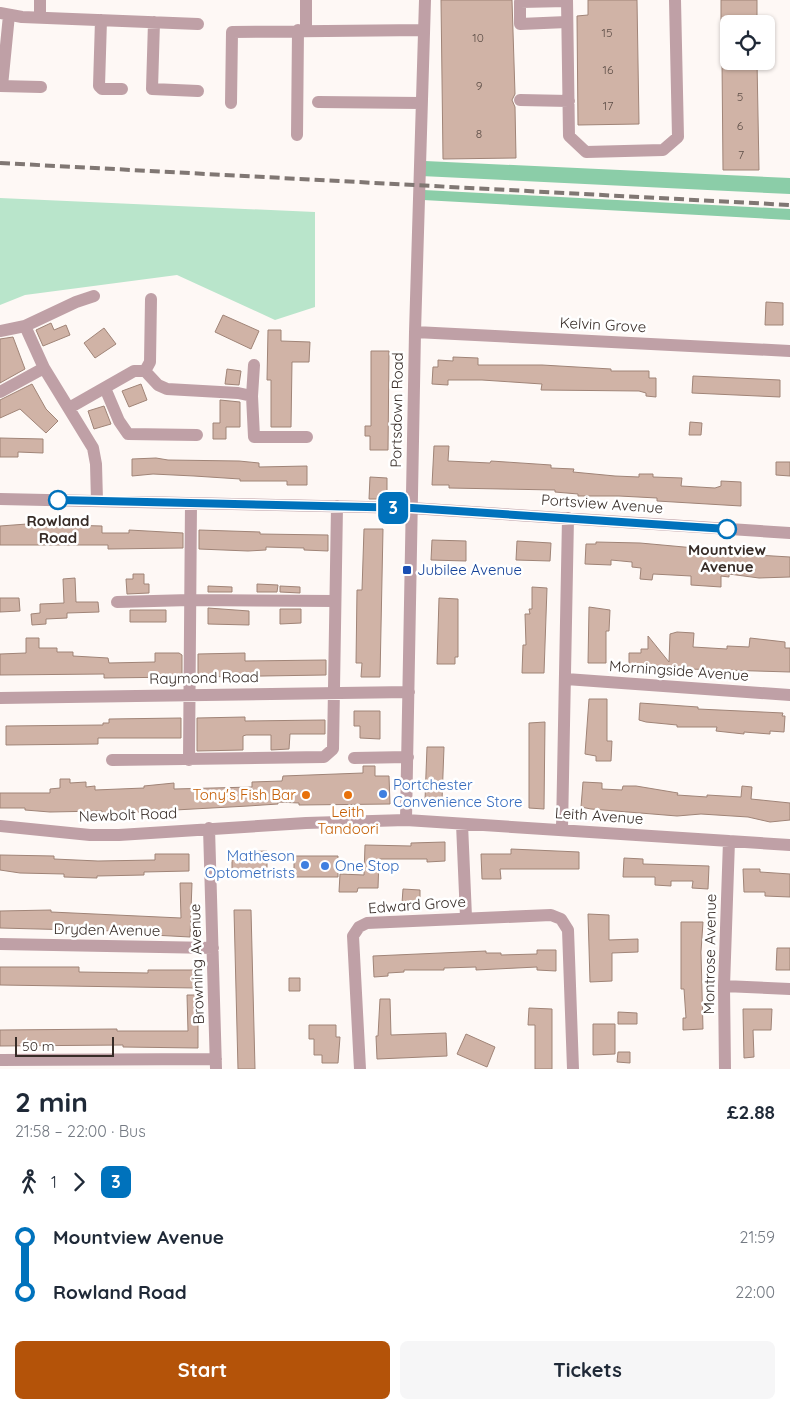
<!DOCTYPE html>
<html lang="en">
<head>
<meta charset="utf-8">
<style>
	:root { --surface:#fff; --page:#f6f6f7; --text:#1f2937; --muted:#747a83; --accent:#b45309 }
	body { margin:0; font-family:Quicksand,sans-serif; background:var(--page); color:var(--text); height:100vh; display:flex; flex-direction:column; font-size:19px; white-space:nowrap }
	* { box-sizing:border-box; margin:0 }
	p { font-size:16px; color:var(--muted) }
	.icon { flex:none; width:28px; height:28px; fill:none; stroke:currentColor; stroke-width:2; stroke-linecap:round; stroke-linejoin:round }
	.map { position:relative; height:1069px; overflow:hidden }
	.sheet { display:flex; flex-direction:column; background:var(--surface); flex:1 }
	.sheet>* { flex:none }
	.badge { padding:0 10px; border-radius:8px; font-size:18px; line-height:32px }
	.fabs { position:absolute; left:720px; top:15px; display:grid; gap:10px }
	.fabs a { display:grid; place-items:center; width:55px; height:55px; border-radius:8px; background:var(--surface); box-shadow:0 1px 4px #0004; font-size:25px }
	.scale { position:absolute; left:15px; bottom:12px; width:99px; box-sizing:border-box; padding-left:5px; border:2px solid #372c27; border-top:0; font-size:14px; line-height:18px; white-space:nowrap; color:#372c27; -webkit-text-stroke:4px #fff; paint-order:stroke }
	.map>.badge { position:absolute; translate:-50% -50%; box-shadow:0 0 0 2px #fff }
	.legs { display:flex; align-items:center; gap:8px; height:55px; padding:0 15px; font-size:16px }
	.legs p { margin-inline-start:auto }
	.overview { display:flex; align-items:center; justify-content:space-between; height:85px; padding:0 15px }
	h1 { font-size:28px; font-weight:700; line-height:38px }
	.cta { display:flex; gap:10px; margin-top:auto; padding:10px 15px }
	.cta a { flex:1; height:58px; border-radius:8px; background:var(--accent); color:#fff; font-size:20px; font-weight:700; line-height:58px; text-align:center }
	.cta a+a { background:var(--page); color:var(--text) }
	ul { padding:0 15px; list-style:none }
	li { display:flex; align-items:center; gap:18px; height:55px; font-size:19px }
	li i { display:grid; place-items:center; width:8px; height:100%; margin:0 6px; background:currentColor }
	li i::after { content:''; width:12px; height:12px; margin:-6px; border:4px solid; border-radius:50%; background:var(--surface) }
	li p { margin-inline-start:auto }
	li:first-child i { background:linear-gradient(#0000 50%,currentColor 0) }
	li:last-child i { background:linear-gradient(currentColor 50%,#0000 0) }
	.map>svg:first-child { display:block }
</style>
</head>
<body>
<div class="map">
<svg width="790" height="1069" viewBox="0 0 790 1069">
	<rect width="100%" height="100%" fill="#fef8f5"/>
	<path fill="#b9e5cb" d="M0 198 315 212V307L275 320 177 275 25 295 0 305Z"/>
	<path fill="#8bcda8" d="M425 161 790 178V194L421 176Z
		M424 190 790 209V220L423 200Z"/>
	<path fill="#d0b3a6" stroke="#a08477" d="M441 0H512L515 94 512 100 515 107 516 158 443 159Z
		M588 0H637L639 124 578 125 577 16 588 15Z
		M721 0H757V24H721Z
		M722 61H757L759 170H723Z
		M766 302 783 303V325H765Z
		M223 315 259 331 251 349 215 332Z
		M51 323 54 330 66 325 70 335 43 346 36 330Z
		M104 328 116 344 95 358 84 343Z
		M268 330H281V341L310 342 309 362H292L291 427H271V380H267Z
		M13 337 25 369 0 383V339Z
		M371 351H389L388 450H370V436H365V426H371Z
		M453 357 478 358V365H542L611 369V371H649V378H656V397L646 396V393L639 391 541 390 542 384 482 380H448V385L432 384 433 367H438V360L453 361Z
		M227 369 241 371 239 385 225 384Z
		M693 376 780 380V397L692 393Z
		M32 384 46 409 58 421 46 433 20 409 0 418V400Z
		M141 384 147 400 129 407 122 391Z
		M220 400 240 402V427H226V439H213V423H220Z
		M104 406 111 424 94 429 88 411Z
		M690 422 702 423 701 435H689Z
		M0 438 43 439V453L18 452V457H0Z
		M434 446H449L448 461 490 463 491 461 551 465V468L574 469 573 472 615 476 639 477V474H653V477L682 478 681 486 715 488 721 486V481L741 482V506L657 501V498L619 496H578V494L555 492V490L449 488V485H432Z
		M156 458 168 460 239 461 259 463V467L307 466V485H287V481H240V479L194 476 153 474 132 476V459Z
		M776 462H790V476L776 475Z
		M370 477 387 478V499H369Z
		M27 524 102 526V533H129V530L183 533V548L108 549V545H0V526Z
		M364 529H383L380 677H361L362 663H356L357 590H362Z
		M199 530 260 532V534L328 535V551L304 550V548L266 547V550L248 551 199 549Z
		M432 540 466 541V561L431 560Z
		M517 541 551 543 550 561 516 560Z
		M596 542 640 543 706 549V552L790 557V577L759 578 729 574V577L721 576V587L691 585V576L653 574 652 580 640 579 641 568 632 567V562L611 560V565L585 564 586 544H596Z
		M133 574H144V584H149V593L127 594 126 579H133Z
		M75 578 76 602H98L99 612 67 613V618L46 619V624L32 625 31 614 40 613V604L64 603 63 579Z
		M257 584 278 585 277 592H257Z
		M208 586 232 587V592H208Z
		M280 586 300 587V593L280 592Z
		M532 587 547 588 544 673H522L523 645H526L525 614H530L529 609H532Z
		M0 598H19L20 611 0 612Z
		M439 598 458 599V657H455V664H437Z
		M589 607 610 610 609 631H606V663H588Z
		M208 608 249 611V625L208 624Z
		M280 609H301V623L280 624Z
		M130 610H166V622H130Z
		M677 632 694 633 693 647 727 649V646L749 647 750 638 785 642V648H790V672L688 669 629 664V653H641V649H648V636L669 662 670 634Z
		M26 638H39V648H57V652H73V656L108 658 109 663 155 662V653H179L182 655V677L104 678V674L0 675V654L26 653Z
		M245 653V661L326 660V675L198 677V654Z
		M589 699H607V741H612L611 761H596V756L585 754Z
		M640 703 698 707V709L783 713 782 716H785L784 732 770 731V734L744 732V734L716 731 717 727H677V725L646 722 639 720Z
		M354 711H380V739L360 738V726H354Z
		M245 717V721L325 720V734H290L289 749 271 750V735H246L243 736V750L197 751V718Z
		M181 718V738H98V744L6 745V726L103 725V723H109V719Z
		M545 722 544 809 529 808V723Z
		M427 747H444L442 801 425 800Z
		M363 766H375V776H389L390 804 299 805V803L278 802V804L248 806 102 814V811L50 812 25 810V808H0V793H50V789L60 788V779H70V783L86 782V787L95 786V790L144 788V786L174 783V789L252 787V782L282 781 283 776 363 773Z
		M583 782 602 783V789L622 790 623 786H636L678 793 677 795 707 797V795L741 797 742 786 752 787 751 799 790 803V820L770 822 748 817 701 814 677 816 591 809 581 807Z
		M445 842V861L427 862V859H379L378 888H358L357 892H339L340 874 364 875 365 845 411 846V843Z
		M511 849 579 852V869H500L501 879H482L481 854H511Z
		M267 851V869L232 870V852Z
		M155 854H189V871L144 872V875L97 876V878L64 877V874L20 873 0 870V855L54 856V859L98 861 155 860Z
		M294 856H338V877H294Z
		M624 858 643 859V864L709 866 708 889 692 888 693 881H671V886L655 885V877H623Z
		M743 869H760V872L790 874V897L765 896V892H744Z
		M180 883H192L190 937 115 933V931L0 928V911L51 910V912L181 918Z
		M403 889 420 890V904L402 903Z
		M234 910H251L255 1069H238Z
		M588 914 609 915V940L638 939V952L612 953V981L590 982Z
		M681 922H703L701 952 703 1029 683 1030V1018H686L684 989H681Z
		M777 948H790V970H776Z
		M537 950H556V971L537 970V967L476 970V967L444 968V970H404V972L388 973V976L374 977 373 956 486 951V953H501V955L537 954Z
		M0 967H79V972L148 973V970H196V988L0 985Z
		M289 978H300V991H289Z
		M187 995H198V1048L123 1047V1045L0 1046V1030L117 1029V1031H188Z
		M380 999H390L391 1035 446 1033 447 1056 377 1059 376 1036H378Z
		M529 1008 552 1009V1069H535V1025H528Z
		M743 1009H772L771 1030H753L754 1057 744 1058Z
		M618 1012 637 1013V1024H618Z
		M593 1024H615V1054L593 1055Z
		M309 1025H336V1037H340L338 1063H322V1055H314V1039H309Z
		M466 1034 495 1047 487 1067 457 1054Z
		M618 1052H630V1063L617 1062Z"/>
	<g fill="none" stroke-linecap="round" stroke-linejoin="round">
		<path stroke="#bfa0a6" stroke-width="12" d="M306 0V30
			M567 0 569 136 586 152 663 150 678 137 675 0
			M567 1 520 2V24L567 22
			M0 13 22 17 198 24
			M40 17V0
			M101 20 99 86 102 89H122
			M154 22 152 89 198 91
			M0 86 41 87
			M2 86 9 15
			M520 100 569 101
			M318 102 421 103
			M231 103 232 32 424 30
			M297 135 298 30
			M25 326 44 368 93 448 96 464 97 501
			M0 331 25 326 76 302 94 296
			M415 332 790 351
			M254 365 252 396 254 437H307
			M145 371 150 362 151 299
			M105 388 119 421 128 434 197 435
			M0 392 44 368
			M69 408 134 371H145L158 385 167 389 238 393 252 396
			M0 499 411 508 790 533
			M117 602 190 600 335 601
			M566 679 790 695
			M0 698 409 692
			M354 758 408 757
			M112 760 324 757 333 749 337 506
			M189 760 191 503
			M406 820 415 332 425 0
			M462 824 466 917
			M0 826 90 835H119L306 823 406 820 790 845
			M209 828 216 1069
			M562 829 568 518
			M0 944 213 948
			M724 986 790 989
			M0 1060 216 1059
			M360 1069 353 936 359 927 367 923 551 915 561 919 568 930 573 1069
			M725 1069 724 986 729 841"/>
		<path stroke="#807773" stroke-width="4" stroke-dasharray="10 5" stroke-linecap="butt" d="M0 163 790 205"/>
	</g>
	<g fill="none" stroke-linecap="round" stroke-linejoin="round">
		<g stroke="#fff" stroke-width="11">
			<path id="line-1" d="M58 500 412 508 727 529"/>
		</g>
		<use href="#line-1" stroke="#0072bc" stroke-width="8"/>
	</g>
	<g fill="#fff" stroke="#0072bc" stroke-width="2.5">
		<circle cx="58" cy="500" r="9"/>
		<circle cx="727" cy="529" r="9"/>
	</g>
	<rect fill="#1a4fb4" stroke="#fff" stroke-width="2" x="402" y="565" width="10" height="10" rx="2.5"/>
	<g fill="#3f7fe0" stroke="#fff" stroke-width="2">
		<circle cx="383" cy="794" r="5"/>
		<circle cx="305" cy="865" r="5"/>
		<circle cx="325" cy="866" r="5"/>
	</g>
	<g fill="#e8710a" stroke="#fff" stroke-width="2">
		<circle cx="306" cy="795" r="5"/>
		<circle cx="348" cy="795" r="5"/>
	</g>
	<g text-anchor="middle" stroke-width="5" stroke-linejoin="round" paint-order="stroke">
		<g font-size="12" fill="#5d4e47">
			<text x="607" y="37">15</text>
			<text x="478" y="42">10</text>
			<text x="608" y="74">16</text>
			<text x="479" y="90">9</text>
			<text x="740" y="101">5</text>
			<text x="608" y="110">17</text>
			<text x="740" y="130">6</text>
			<text x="479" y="138">8</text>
			<text x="741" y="159">7</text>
		</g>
		<g font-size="15" fill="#372c27" stroke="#fff">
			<text transform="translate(603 325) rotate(3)" y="5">Kelvin Grove</text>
			<text transform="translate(397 410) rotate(-89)" y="5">Portsdown Road</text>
			<text transform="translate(602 504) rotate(4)" y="5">Portsview Avenue</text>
			<text transform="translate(679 671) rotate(4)" y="5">Morningside Avenue</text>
			<text transform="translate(204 678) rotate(-1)" y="5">Raymond Road</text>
			<text transform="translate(128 815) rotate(-2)" y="5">Newbolt Road</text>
			<text transform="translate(599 816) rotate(4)" y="5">Leith Avenue</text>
			<text transform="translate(417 905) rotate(-4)" y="5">Edward Grove</text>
			<text transform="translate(107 930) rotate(1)" y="5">Dryden Avenue</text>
			<text transform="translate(710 954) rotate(-89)" y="5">Montrose Avenue</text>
			<text transform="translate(197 964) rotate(-92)" y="5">Browning Avenue</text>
		</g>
		<g font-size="15" font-weight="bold" fill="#372c27" stroke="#fff">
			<text x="58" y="526">Rowland<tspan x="58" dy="17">Road</tspan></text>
			<text x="727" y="555">Mountview<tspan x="727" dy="17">Avenue</tspan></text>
		</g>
		<g font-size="15" fill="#164399" stroke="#fff" text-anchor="start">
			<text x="417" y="575">Jubilee Avenue</text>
		</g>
		<g font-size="15" fill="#366cbe" stroke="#fff" text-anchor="start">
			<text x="393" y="790">Portchester<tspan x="393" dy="17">Convenience Store</tspan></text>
			<text x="295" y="861" text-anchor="end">Matheson<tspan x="295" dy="17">Optometrists</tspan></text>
			<text x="335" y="871">One Stop</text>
		</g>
		<g font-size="15" fill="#c56008" stroke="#fff" text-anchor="end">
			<text x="296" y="800">Tony's Fish Bar</text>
			<text x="348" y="817" text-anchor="middle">Leith<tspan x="348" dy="17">Tandoori</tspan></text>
		</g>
	</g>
</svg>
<div class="fabs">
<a><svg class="icon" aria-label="locate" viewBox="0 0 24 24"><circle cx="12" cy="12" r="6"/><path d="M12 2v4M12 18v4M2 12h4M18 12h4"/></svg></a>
</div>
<div class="scale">50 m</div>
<b class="badge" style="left:393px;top:508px;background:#0072bc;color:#fff">3</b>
</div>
<section class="sheet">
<div class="overview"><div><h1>2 min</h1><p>21:58 – 22:00 · Bus</p></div><b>£2.88</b></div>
<div class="legs"><svg class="icon" aria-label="walk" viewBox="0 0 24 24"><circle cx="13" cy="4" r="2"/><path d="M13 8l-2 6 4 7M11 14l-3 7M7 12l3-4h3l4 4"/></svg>1<svg class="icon" aria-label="forward" viewBox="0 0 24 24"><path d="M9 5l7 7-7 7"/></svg><b class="badge" style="background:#0072bc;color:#fff">3</b></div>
<ul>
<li><i style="color:#0072bc"></i><b>Mountview Avenue</b><p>21:59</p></li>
<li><i style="color:#0072bc"></i><b>Rowland Road</b><p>22:00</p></li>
</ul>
<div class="cta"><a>Start</a><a>Tickets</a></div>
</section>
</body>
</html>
